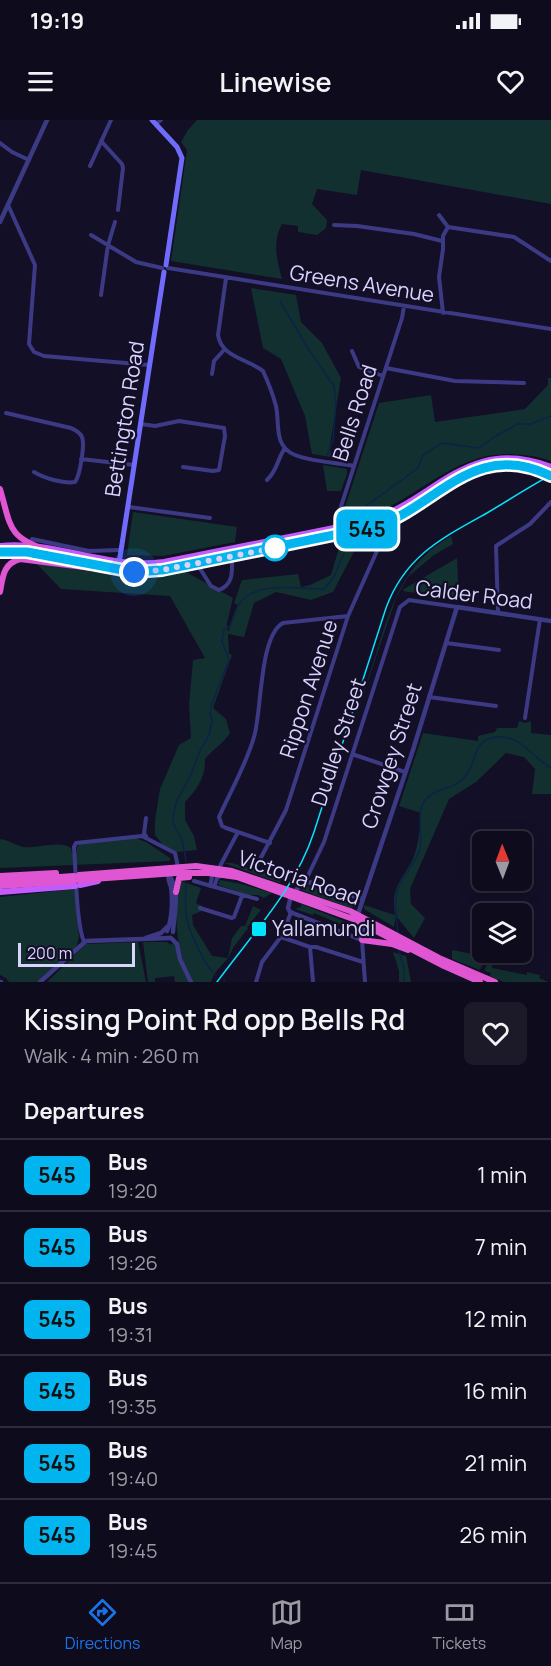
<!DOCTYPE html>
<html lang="en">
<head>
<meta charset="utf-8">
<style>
	:root { --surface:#0e0b1c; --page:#1c1929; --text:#f1f3f6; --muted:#9b9ba3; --line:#2e2b3b; --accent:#1a73e8 }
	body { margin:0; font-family:Manrope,sans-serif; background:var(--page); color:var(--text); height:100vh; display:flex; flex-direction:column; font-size:22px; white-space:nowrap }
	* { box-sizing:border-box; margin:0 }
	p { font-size:20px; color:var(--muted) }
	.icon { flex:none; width:33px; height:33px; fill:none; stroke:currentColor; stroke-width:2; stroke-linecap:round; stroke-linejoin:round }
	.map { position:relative; height:862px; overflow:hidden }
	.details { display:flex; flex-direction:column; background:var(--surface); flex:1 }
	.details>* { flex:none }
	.badge { padding:0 12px; border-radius:9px; font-size:21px; line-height:39px }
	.needle { width:39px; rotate:359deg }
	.tools { position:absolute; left:472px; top:711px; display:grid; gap:12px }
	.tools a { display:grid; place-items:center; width:60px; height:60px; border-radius:9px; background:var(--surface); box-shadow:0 3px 15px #0003,0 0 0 2px var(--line); font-size:30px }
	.scale { position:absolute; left:18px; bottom:15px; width:117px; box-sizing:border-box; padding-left:6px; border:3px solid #d9d4ff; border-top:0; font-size:16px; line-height:21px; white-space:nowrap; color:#d9d4ff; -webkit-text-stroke:4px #130f26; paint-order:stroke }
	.you { position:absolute; width:30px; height:30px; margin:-15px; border:4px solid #fff; border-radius:50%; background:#1a73e8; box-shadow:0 0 0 9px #1a73e833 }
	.map>.badge { position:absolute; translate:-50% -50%; box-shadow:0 0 0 3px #fff }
	h2 { padding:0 24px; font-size:22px; line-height:54px }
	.round { display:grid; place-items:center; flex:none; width:63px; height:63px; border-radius:9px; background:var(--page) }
	.summary { display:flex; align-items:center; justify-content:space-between; height:102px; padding:0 24px }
	h1 { font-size:28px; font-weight:600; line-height:45px }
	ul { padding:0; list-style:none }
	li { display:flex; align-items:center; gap:18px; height:72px; padding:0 24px; border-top:2px solid var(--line) }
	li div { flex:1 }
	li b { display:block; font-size:22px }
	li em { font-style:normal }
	li .badge { min-width:66px; font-weight:700; text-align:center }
	.status { display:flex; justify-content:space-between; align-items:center; height:42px; padding:0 30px; background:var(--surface); direction:ltr }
	.status svg { height:16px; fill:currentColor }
	header { display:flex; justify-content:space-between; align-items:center; height:78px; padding:0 24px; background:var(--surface); font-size:27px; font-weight:600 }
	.tabs { display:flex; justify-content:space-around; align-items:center; height:84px; border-top:2px solid var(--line); background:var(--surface); font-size:16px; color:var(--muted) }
	.tabs a { display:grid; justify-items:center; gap:3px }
	.tabs .selected { color:var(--accent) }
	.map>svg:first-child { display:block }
</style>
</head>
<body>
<div class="status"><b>19:19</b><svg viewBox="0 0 49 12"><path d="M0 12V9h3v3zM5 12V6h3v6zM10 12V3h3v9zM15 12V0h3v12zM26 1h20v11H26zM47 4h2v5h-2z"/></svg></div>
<header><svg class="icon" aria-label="menu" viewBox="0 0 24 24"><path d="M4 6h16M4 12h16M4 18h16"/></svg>Linewise<svg class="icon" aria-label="heart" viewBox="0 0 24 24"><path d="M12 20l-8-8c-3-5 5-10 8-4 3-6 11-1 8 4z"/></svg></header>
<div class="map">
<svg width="551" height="862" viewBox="0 0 551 862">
	<rect width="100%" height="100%" fill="#130f26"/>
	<path fill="#12302f" d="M197 0H551V84L361 50 357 75 317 69 312 84 327 100 326 108 317 115 298 112V106L282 104C272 122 277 140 282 159L171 141 187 30 181 22 188 10Z
		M251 168 296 175 301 202 322 223 341 258 330 325 331 337 312 334 305 296 281 239 263 228Z
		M548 258H551V341C538 336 524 335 510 334 453 333 419 378 369 396 360 399 351 400 342 401L341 399 379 283 431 275 435 302 525 289 548 265Z
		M323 345 347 349V354L341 371H327Z
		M133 392 237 407 235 422 163 436 127 435Z
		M362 416 333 472 311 480 276 472 254 483 244 517 228 514 229 534 232 535 213 588 226 599 230 613C223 624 213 629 205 639 206 657 197 669 185 682V700L194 716 197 730 177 732 163 725 155 715V700L160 669 179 625 191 618 189 585 193 540 205 538 170 476 61 469 37 444 134 457H153L186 452 233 478 227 503 228 512 238 485 234 483 242 460 298 454 301 467 310 465 331 455 341 421Z
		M451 416 453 424 434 435 416 450 408 457 396 478 350 614C359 587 367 561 376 534 391 485 403 444 451 416Z
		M457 438 459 480 403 471 404 469Z
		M519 601 525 603 531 601V613L551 615V674H532L535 649 524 637 506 633 476 662 449 679 410 769 411 784 425 798 414 818 396 796 394 807 364 789V785L395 795C390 764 404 760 414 736 419 723 420 707 421 693L399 686 423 613 478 621V616L495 612 497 608H517Z
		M135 718 146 722 170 738V741L0 748V719C9 720 15 725 23 727 38 729 58 720 71 728L72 734 77 733V727L81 723Z
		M224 743H232L281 758 280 763Z
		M220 760 242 764 272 773 264 778 258 775H249L221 766 218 764Z
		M181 761 201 768 196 783 202 786V791L192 795 193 805 212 836 228 838 232 818 241 806H245L253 786 261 790 247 807 248 808 233 828 229 837 214 854 211 862H193C191 854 186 848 183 840 176 819 176 796 176 774H179Z
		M311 766 330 775 356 781 357 784 351 788 301 770 305 767Z
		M75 769 79 817 76 828 37 862H9L6 858 0 855V777Z
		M301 784 351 804 349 808 314 793 313 795 295 789 301 787Z
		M138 822 146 862H47L86 824Z
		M143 822H167L171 825 174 822 189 862H175L174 856 155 858V862H148Z
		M452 830 483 836 485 839 480 850 452 839Z
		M393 832 406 836 411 862H399V851Z
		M493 836 492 848 527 855V852L540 855 539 858 548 862H504L490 856 491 853 485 851V848Z"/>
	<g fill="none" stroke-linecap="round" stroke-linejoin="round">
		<path stroke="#0c2248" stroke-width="1.5" d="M280 181 307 227 334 266 336 284 333 320 327 335
			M362 389 418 348 423 335 442 323 479 328 494 317 518 304H531L551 296
			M186 741 182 720 173 703V696L177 680 189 659 200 631 209 615 212 601 210 594 211 586 229 540 222 521 224 510 230 506C233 499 235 490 239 484 256 460 298 469 324 469L334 457 349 421
			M186 763C184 793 186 805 200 832 205 842 208 848 216 855
			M398 814C397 800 393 782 398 768 403 755 417 742 420 728 423 713 415 691 426 679 436 667 454 670 465 657 478 641 471 620 497 617 522 615 532 638 551 648
			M398 828 404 849V862
			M224 860 225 862"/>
		<path stroke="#3d3a85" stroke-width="4" d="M156 4 161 0
			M101 21 122 44 123 48 118 90
			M0 23 12 32 29 40
			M90 46 111 0
			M8 85 35 145 29 224 34 232 44 236 149 245
			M439 95 448 107 514 117 551 141
			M334 105 357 106 414 114 442 121
			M91 115 136 142 162 148
			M168 148 551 209
			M226 158 218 215C221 237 248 239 263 251 268 262 273 275 276 286 280 304 273 326 295 335 312 342 335 342 354 346
			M101 175 108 125 115 102
			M443 193 439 157 443 129V116L448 107
			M352 231 359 247 383 256
			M386 248 455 261 524 263
			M212 254 214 241 224 230
			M6 293 71 308C75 310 80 312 82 317 85 324 80 356 75 362 63 364 44 358 34 352
			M141 304 155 306 179 301 224 308 225 316 219 350 213 351 183 347
			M81 339 134 345
			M267 360C278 350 277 339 285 328
			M129 387 210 398
			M334 408 402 198 404 186
			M32 419 89 431 121 430
			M197 444 211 466 219 470C234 464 232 451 232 437
			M498 493 496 426 530 404 551 382
			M446 523 499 530
			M429 577 496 586
			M525 598 540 499
			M352 634 405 652
			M146 716 144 714 146 698
			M270 723 226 708 222 706 219 697C231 670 246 645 254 617 262 591 259 516 283 503L348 496
			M219 748 238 712
			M255 749 286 690 348 496 385 413 381 397
			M209 753 212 757 210 766
			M194 761 257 779
			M305 762 324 722 400 487 409 480 457 487
			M214 767 217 758 221 756
			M200 788 232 798 234 797 242 776
			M281 817 310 827 313 862
			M362 820 365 862
			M84 822C76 802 76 750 74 727L76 723 142 716 175 733 178 747
			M310 827H316L363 842
			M256 862 262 842 283 814 291 792"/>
		<path stroke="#3d3a85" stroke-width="4.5" d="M0 102 47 0
			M168 754C181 770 174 793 173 812
			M297 769 302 763 309 762 363 779
			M290 780 288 788 290 792 362 820
			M358 794 413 630 457 487 551 501
			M167 811C172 800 173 779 171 767 169 760 167 759 169 752
			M146 818 161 813 167 807
			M171 818 177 824 180 839 191 862
			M362 820 360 816 363 810V803
			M0 862H1
			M40 862 86 821 170 818"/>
		<path stroke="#6f6bff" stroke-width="5" d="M152 0 177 27 182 38 166 145
			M118 450 164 152"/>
		<path stroke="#c25bff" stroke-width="6" d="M0 426C55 420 108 450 164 442L369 401C437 379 468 315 551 347
			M0 432H26L134 452 162 450 378 406C440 382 474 320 551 356
			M80 765 98 761
			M0 772 75 766"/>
		<path stroke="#e055d1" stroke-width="6" d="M0 369C11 406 7 417 47 430
			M0 472C3 456 3 444 20 439L91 448 106 447
			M79 755 196 746 232 751 350 791 439 838 495 862
			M0 756 56 753
			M79 760 176 753H209L237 757 353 799 444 846 480 862
			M0 761 74 756
			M0 766 74 761
			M176 772 179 758 189 757
			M362 820 392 824 408 830"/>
		<path stroke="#00e5ff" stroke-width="1.5" d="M217 862C252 814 295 770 314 712L386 488C405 436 442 418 487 393 509 380 529 367 551 355"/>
	</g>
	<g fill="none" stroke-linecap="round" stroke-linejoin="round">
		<g stroke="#fff" stroke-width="14">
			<path id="line" d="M0 432H27L134 452 162 450 378 406C440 383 475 319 551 356"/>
		</g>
		<use href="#line" stroke="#00b5ef" stroke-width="9"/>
		<path stroke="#d9d4ff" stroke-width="6" stroke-dasharray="0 10.8" d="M134 452 162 450 279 427 275 428"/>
	</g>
	<circle fill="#fff" stroke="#00b5ef" stroke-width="3" cx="275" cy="428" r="12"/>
	<rect fill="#00e5ff" stroke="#130f26" stroke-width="2" x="251" y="801" width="16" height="16" rx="3"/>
	<g text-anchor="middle" stroke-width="4.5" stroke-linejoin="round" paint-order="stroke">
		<g font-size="21" fill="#d9d4ff" stroke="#130f26">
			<text transform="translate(362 164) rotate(9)" y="7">Greens Avenue</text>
			<text transform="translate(355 293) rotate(-72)" y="7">Bells Road</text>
			<text transform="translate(125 299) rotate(-81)" y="7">Bettington Road</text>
			<text transform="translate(474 475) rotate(7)" y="7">Calder Road</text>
			<text transform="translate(309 569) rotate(-72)" y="7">Rippon Avenue</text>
			<text transform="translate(339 622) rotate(-72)" y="7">Dudley Street</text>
			<text transform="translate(392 636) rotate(-72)" y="7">Crowgey Street</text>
			<text transform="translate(299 758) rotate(19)" y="7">Victoria Road</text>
		</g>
		<g font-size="21" fill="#d9d4ff" stroke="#130f26" text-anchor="start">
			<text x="272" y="816">Yallamundi</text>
		</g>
	</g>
</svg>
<div class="tools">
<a><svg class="needle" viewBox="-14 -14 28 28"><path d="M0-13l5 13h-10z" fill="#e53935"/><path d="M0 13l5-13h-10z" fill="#9b9ba3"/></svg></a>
<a><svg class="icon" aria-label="layers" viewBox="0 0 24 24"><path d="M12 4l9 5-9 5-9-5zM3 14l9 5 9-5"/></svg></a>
</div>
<div class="scale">200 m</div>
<div class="you" style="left:134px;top:452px"></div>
<b class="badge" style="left:367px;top:409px;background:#00b5ef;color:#111">545</b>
</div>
<section class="details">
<div class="summary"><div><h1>Kissing Point Rd opp Bells Rd</h1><p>Walk · 4 min · 260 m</p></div><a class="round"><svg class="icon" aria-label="heart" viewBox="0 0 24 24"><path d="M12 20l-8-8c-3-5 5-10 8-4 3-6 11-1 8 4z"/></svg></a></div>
<h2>Departures</h2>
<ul>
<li><span class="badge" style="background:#00b5ef;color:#111">545</span><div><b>Bus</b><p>19:20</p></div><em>1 min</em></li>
<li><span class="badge" style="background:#00b5ef;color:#111">545</span><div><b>Bus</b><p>19:26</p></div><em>7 min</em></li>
<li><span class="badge" style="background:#00b5ef;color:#111">545</span><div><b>Bus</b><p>19:31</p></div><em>12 min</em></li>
<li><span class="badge" style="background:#00b5ef;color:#111">545</span><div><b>Bus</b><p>19:35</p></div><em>16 min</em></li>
<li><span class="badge" style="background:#00b5ef;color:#111">545</span><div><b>Bus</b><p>19:40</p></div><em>21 min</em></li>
<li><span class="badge" style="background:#00b5ef;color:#111">545</span><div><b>Bus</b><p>19:45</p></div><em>26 min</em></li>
</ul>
</section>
<nav class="tabs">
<a class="selected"><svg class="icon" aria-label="directions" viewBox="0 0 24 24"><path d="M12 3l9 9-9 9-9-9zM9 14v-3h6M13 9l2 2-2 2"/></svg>Directions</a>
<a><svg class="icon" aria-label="map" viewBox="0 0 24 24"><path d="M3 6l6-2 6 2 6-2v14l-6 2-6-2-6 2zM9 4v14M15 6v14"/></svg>Map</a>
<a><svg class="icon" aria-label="tickets" viewBox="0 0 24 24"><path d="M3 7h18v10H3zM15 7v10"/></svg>Tickets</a>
</nav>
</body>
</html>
